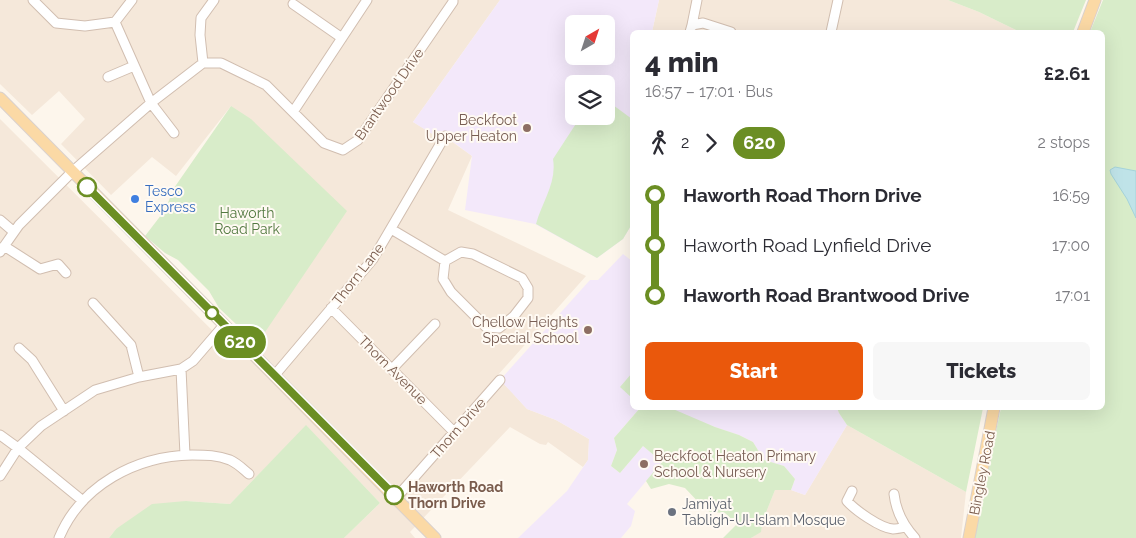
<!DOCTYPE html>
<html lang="en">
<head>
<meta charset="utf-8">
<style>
	:root { --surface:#fff; --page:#f7f7f7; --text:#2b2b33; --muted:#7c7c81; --accent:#ea580c }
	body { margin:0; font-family:Raleway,sans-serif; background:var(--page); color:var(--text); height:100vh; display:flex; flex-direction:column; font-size:19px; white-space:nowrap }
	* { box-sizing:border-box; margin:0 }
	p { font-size:16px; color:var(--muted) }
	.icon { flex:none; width:28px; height:28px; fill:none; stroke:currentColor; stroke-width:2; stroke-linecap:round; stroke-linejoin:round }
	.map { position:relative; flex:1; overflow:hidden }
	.sheet { position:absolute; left:630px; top:30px; width:475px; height:380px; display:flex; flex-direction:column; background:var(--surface); border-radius:8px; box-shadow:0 5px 20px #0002 }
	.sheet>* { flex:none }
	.badge { padding:0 10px; border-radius:16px; font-size:18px; line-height:32px }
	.needle { width:32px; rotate:39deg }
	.controls { position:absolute; left:565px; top:15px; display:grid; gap:10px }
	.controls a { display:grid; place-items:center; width:50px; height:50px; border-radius:8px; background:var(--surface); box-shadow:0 5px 20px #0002; font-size:25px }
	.map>.badge { position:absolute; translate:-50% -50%; box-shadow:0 0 0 2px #fff }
	.legs { display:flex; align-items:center; gap:8px; height:55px; padding:0 15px; font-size:16px }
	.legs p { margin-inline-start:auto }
	.head { display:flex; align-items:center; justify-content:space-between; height:85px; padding:0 15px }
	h1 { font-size:28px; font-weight:800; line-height:38px }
	.primary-button { display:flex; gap:10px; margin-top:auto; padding:10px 15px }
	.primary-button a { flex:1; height:58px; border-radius:8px; background:var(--accent); color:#fff; font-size:20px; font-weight:800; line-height:58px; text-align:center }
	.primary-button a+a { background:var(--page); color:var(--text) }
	ul { padding:0 15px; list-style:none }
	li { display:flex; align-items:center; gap:18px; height:50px; font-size:19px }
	li i { display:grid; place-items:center; width:8px; height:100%; margin:0 6px; background:currentColor }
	li i::after { content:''; width:12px; height:12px; margin:-6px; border:4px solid; border-radius:50%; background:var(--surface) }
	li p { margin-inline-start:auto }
	li:first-child i { background:linear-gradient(#0000 50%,currentColor 0) }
	li:last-child i { background:linear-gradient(currentColor 50%,#0000 0) }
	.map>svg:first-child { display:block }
</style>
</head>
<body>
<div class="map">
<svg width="1136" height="538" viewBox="0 0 1136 538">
	<rect width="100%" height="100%" fill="#fdf6ec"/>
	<path fill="#f5e8da" d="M0 0H500L413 122 438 137 440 133 472 156 448 210 586 276 497 376 527 409 556 420 589 439 588 460 583 467 548 442 546 445 540 444 510 427 410 532 415 538H344L380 503 306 426 230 504 186 501 116 529 109 538H0V119L242 360 257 344 231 106 176 176 152 157 111 195 61 144 85 119 59 91 32 115 0 84Z
		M659 0H948L979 12 1020 32H652Z
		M847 425 966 492 961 538H751L761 531 763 520 775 490H791L805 495Z"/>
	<path fill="#f3e8fa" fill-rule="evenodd" d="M500 0H659L652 32H632V224L623 239 597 258 535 224 465 210 472 156 441 133 437 137 413 122ZM574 24H606V56H574ZM574 84H606V116H574Z
		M623 254 632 261V408H640L614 438 617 450 611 466 620 473 643 446 662 462 627 504 635 511 631 526 621 538H518L567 491 588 460 589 439 556 420 527 409 500 380 590 280H598Z
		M667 408H837L839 413 847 425 805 495 791 490 795 479 784 466 764 460 753 442 739 435 715 427Z"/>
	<path fill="#d8ecc9" d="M948 0H1086L1073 32H1020L979 12Z
		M1103 0H1136V538H973L1001 408H1102V32H1090Z
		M606 97 615 103 613 105 632 119V224L623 239 597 258 536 224C542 202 557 183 553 159L581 116H606Z
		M231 106 251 119 347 211 257 344 219 308 209 291 178 260 165 253 145 236 165 210 174 188Z
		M632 373V398L620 387Z
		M640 408 673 409 715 427 739 435 753 442 764 460 784 466 795 479 791 490H775L763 520 761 532 751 538H723L737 524 725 513 710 512 703 507 685 488 669 484 651 489 646 481 662 462 643 446 620 473 611 466 617 450 614 438Z
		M837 408H983L966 492 847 425 839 413Z
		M306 425 380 503 344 538H109L116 529 152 504 186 501 230 504Z"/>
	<path fill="#bfe3e8" stroke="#a5d3da" d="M1115 167 1136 171V218L1127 199 1111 174 1110 170Z"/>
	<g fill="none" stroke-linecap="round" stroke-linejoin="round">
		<g stroke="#d1beb0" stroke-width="11">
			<path id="minor" d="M33 0 56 23 85 26 115 22
				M132 0 115 22 151 103 174 133
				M293 4 342 38
				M692 25 697 0
				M690 32 692 25 703 23 731 32
				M831 32 838 0
				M203 63 200 35 201 18 214 0
				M108 77 134 66
				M293 112 367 0
				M0 220 14 232
				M391 229 445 261 461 252 473 254 522 278 528 288V298L514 316 499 328 486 327 451 292 443 279 445 261
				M4 246 40 269 58 264 66 273
				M0 252 19 225 72 172 151 103 203 63H221L266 85 324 143 343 150 358 140 453 2V0
				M93 303 131 345 139 377
				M331 308 454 432
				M19 348 32 360 64 411
				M393 368 435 324
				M181 369 185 455
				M274 376 373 259 445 136
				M0 435 18 448 83 501
				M0 476 18 448 41 426 95 390 139 377 181 369 193 361 224 325
				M852 491 847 501C855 510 880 528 893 529 896 529 901 528 905 527
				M894 494C896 512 903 525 915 538
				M396 498 500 380
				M59 538C81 485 136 456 192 455 206 455 217 455 230 460 237 463 243 469 249 474"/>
		</g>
		<g stroke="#dad1cd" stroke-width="13">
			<path id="major" d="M1083 32 1095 0
				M0 98 435 538
				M969 538 994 408"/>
		</g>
		<use href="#minor" stroke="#fff" stroke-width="9"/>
		<use href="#major" stroke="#fbd9a5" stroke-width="11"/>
	</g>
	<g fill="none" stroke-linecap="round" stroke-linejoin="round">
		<g stroke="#fff" stroke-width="11">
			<path id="line-1" d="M87 187 394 495"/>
		</g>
		<use href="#line-1" stroke="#6b8e23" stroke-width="8"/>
	</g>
	<g fill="#8d6e63" stroke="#fffaf3" stroke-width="2">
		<circle cx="527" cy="128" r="5"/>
		<circle cx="588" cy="330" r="5"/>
		<circle cx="644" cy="464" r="5"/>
	</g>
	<g fill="#fff" stroke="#6b8e23" stroke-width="2.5">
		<circle cx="87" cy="187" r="9"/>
		<circle cx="212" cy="313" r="6"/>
		<circle cx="394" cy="495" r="9"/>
	</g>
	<circle fill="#3f7fe0" stroke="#fffaf3" stroke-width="2" cx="135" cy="199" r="5"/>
	<circle fill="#6b7280" stroke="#fffaf3" stroke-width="2" cx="672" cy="512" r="5"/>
	<g text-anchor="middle" stroke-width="4" stroke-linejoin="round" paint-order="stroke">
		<g font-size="14" fill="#7a5c4d" stroke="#fffaf3">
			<text transform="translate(389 94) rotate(-55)" y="5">Brantwood Drive</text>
			<text transform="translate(358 274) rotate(-52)" y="5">Thorn Lane</text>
			<text transform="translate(393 370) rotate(45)" y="5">Thorn Avenue</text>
			<text transform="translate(458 428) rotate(-49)" y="5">Thorn Drive</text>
			<text transform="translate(982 473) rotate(-79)" y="5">Bingley Road</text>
		</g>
		<g font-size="14" fill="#785e54" stroke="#fffaf3" text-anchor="end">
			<text x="517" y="125">Beckfoot<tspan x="517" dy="16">Upper Heaton</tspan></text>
			<text x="578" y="327">Chellow Heights<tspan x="578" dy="16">Special School</tspan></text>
			<text x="654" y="461" text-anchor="start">Beckfoot Heaton Primary<tspan x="654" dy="16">School &amp; Nursery</tspan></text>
		</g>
		<g font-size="14" fill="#366cbe" stroke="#fffaf3" text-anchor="start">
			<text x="145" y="196">Tesco<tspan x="145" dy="16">Express</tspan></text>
		</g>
		<g font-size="14" fill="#537a41" stroke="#fffaf3">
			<text x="247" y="218">Haworth<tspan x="247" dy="16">Road Park</tspan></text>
		</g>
		<g font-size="14" font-weight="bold" fill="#7a5c4d" stroke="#fffaf3" text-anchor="start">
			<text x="408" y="492">Haworth Road<tspan x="408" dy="16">Thorn Drive</tspan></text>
		</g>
		<g font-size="14" fill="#5b616d" stroke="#fffaf3" text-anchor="start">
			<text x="682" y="509">Jamiyat<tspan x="682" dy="16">Tabligh-Ul-Islam Mosque</tspan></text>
		</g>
	</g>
</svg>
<div class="controls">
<a><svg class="needle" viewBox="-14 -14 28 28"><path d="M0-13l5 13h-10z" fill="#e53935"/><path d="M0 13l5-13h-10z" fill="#7c7c81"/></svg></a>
<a><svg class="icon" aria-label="layers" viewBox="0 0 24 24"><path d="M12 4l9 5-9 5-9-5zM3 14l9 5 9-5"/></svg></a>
</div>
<b class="badge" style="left:240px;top:342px;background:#6b8e23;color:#fff">620</b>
<section class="sheet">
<div class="head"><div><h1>4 min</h1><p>16:57 – 17:01 · Bus</p></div><b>£2.61</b></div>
<div class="legs"><svg class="icon" aria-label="walk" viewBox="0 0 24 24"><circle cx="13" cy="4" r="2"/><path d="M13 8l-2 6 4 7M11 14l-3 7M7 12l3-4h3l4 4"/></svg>2<svg class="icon" aria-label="forward" viewBox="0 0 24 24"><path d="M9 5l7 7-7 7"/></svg><b class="badge" style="background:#6b8e23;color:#fff">620</b><p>2 stops</p></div>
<ul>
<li><i style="color:#6b8e23"></i><b>Haworth Road Thorn Drive</b><p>16:59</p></li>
<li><i style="color:#6b8e23"></i><span>Haworth Road Lynfield Drive</span><p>17:00</p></li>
<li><i style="color:#6b8e23"></i><b>Haworth Road Brantwood Drive</b><p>17:01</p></li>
</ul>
<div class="primary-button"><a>Start</a><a>Tickets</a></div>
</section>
</div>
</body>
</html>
